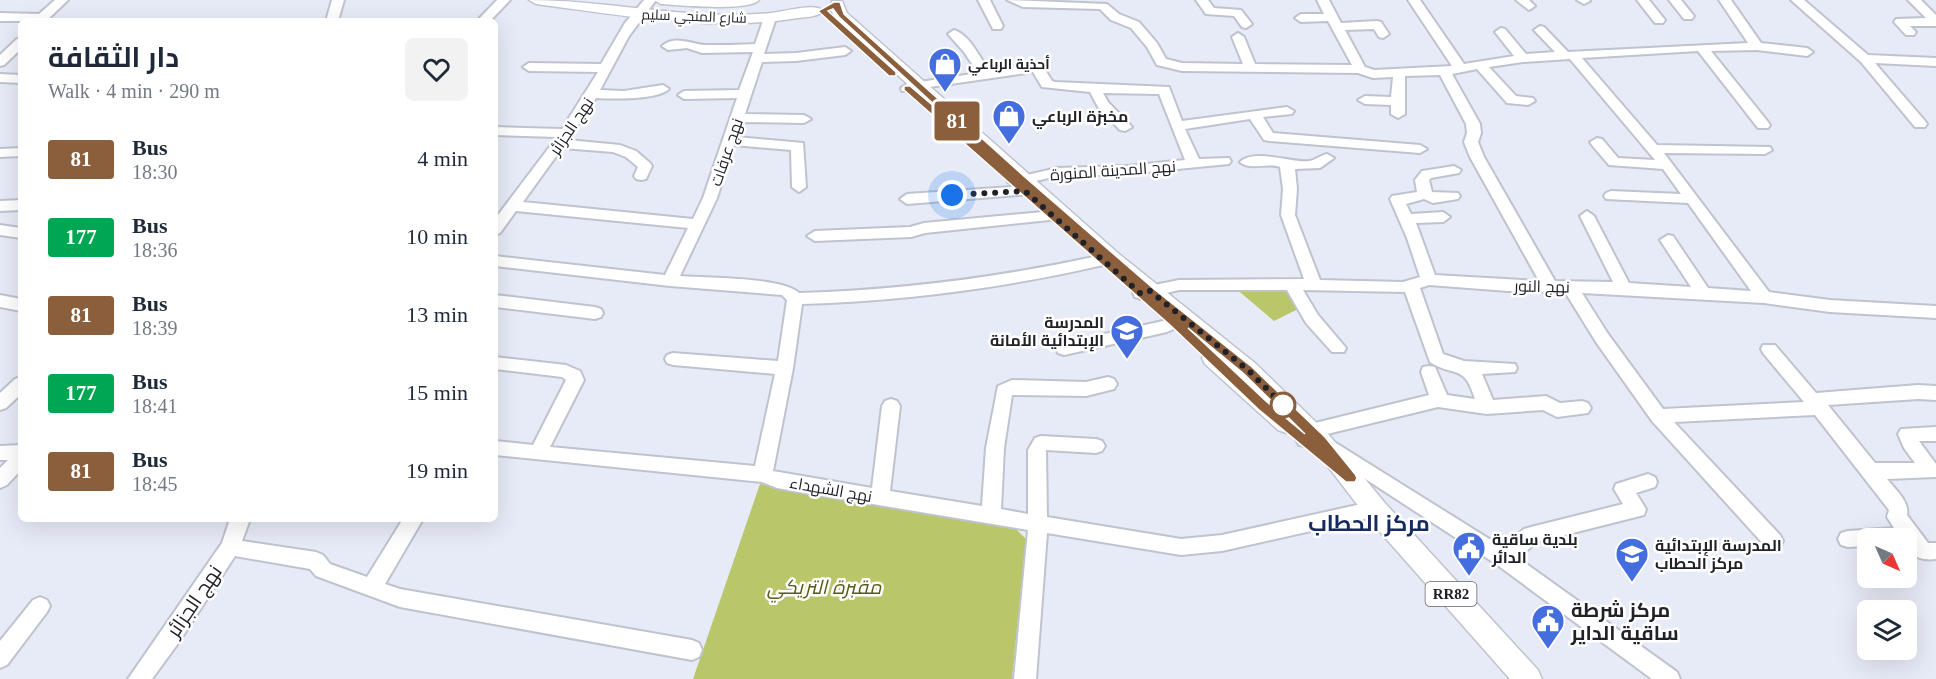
<!DOCTYPE html>
<html lang="en">
<head>
<meta charset="utf-8">
<style>
	:root { --surface:#fff; --page:#f2f2f3; --text:#1f2937; --muted:#747a83 }
	body { margin:0; font-family:"Times New Roman",Cairo,serif; background:var(--page); color:var(--text); height:100vh; display:flex; flex-direction:column; font-size:22px; white-space:nowrap }
	* { box-sizing:border-box; margin:0 }
	p { font-size:20px; color:var(--muted) }
	.icon { flex:none; width:33px; height:33px; fill:none; stroke:currentColor; stroke-width:2; stroke-linecap:round; stroke-linejoin:round }
	.map { position:relative; flex:1; overflow:hidden }
	.side { position:absolute; left:18px; top:18px; width:480px; height:504px; display:flex; flex-direction:column; background:var(--surface); border-radius:9px; box-shadow:0 6px 24px #0002 }
	.side>* { flex:none }
	.badge { padding:0 12px; border-radius:4px; font-size:21px; line-height:39px }
	.needle { width:39px; rotate:135deg }
	.controls { position:absolute; left:1857px; top:528px; display:grid; gap:12px }
	.controls a { display:grid; place-items:center; width:60px; height:60px; border-radius:9px; background:var(--surface); box-shadow:0 6px 24px #0002; font-size:30px }
	.you { position:absolute; width:30px; height:30px; margin:-15px; border:4px solid #fff; border-radius:50%; background:#1a73e8; box-shadow:0 0 0 9px #1a73e833 }
	.map>.badge { position:absolute; translate:-50% -50%; box-shadow:0 0 0 3px #fff }
	.round { display:grid; place-items:center; flex:none; width:63px; height:63px; border-radius:9px; background:var(--page) }
	.overview { display:flex; align-items:center; justify-content:space-between; height:102px; padding:0 30px }
	h1 { font-size:28px; font-weight:700; line-height:45px }
	ul { padding:0; list-style:none }
	li { display:flex; align-items:center; gap:18px; height:78px; padding:0 30px }
	li div { flex:1 }
	li b { display:block; font-size:22px }
	li em { font-style:normal }
	li .badge { min-width:66px; font-weight:700; text-align:center }
	.map>svg:first-child { display:block }
</style>
</head>
<body>
<div class="map">
<svg width="1936" height="679" viewBox="0 0 1936 679">
	<rect width="100%" height="100%" fill="#e7ebf7"/>
	<path fill="#b9c669" d="M1234 287H1289L1300 308 1274 321Z
		M760 484 1012 525 1026 539 1012 679H693Z"/>
	<g fill="none" stroke-linecap="round" stroke-linejoin="round">
		<g stroke="#bfc3ce" stroke-width="4">
			<path id="minor" d="M55 0H68L46 21H0V13L39 14Z
				M332 0H344L338 21H326Z
				M497 0H510L490 21H477Z
				M644 0H656L629 36 600 90 624 91 663 85 669 89C657 100 613 99 596 98L568 140 620 145 636 151 650 163 652 166 646 179 641 180 636 179 634 176 638 167 626 157 613 152 562 148 523 202 693 219 703 198 737 98 684 99 678 95 684 91 739 90 753 52 702 53 687 48 668 50 662 46C675 34 693 45 707 45 723 45 739 45 755 44L764 18 770 14 776 18 764 54 796 53 845 47 851 51 845 55 796 61 762 62 745 114 804 115 811 119 804 123 742 122 737 137 803 143 806 187 799 192 792 187 791 150 734 145 717 198 680 276C706 278 782 277 799 293 902 290 1002 277 1103 255L1111 260 1103 265C1004 288 904 301 802 304L793 368 773 471 872 488 882 406 885 401 891 399 897 401 900 406 890 491 982 506 986 448 998 386 1012 380 1086 382 1108 377 1114 379 1117 384 1114 389 1086 396 1012 395 1004 448 1001 509 1028 514V450L1035 438 1041 436 1096 439 1102 441 1105 446 1102 451 1096 453 1046 450 1047 517 1181 539 1222 535 1375 501 1382 503 1384 509 1382 515 1222 551 1181 555 1047 533 1036 679H1014L1028 530 777 488 762 482 495 455V441L533 445 566 380 562 377 495 369V357L566 365 580 371 584 380 550 447 755 466 775 374 673 365 667 363 665 359 667 355 673 353 778 361 787 300 782 295 670 286 495 266V256L665 275 688 228 516 211 500 233 495 235V219L557 137 495 135V127L562 129 598 72 529 71 523 67 529 63 601 64 625 23Z
				M978 0H990L1003 26 1001 29H993Z
				M1007 0 1107 4 1119 14 1139 22 1157 43 1166 59 1182 63 1243 64 1232 37 1238 33 1244 37 1255 64 1352 65 1328 21 1301 22 1295 18 1301 14H1324L1317 0H1329L1341 23 1377 21 1381 22 1389 34 1383 38 1379 37 1374 29 1345 30 1365 67 1374 70 1452 66 1408 0H1420L1464 64 1514 56 1495 32 1501 28 1505 29 1526 54 1555 52 1534 30 1540 26 1544 27 1568 52 1748 43 1719 0H1731L1761 43 1807 48 1813 52 1807 56 1757 50 1711 51 1768 122 1770 125 1768 128H1758L1698 51 1582 58 1657 145 1770 147 1772 150 1765 154 1664 153 1769 292 1830 300 1936 306V318L1830 312 1764 303 1582 293 1608 334 1663 409 1804 402 1763 353 1761 349 1763 345H1775L1816 393 1918 385 1936 386V400L1918 399 1828 405 1875 463H1915L1904 448 1898 434 1901 429 1936 427V441H1919L1936 464V477L1887 479C1895 489 1910 502 1907 515L1928 543H1936V559C1921 561 1906 556 1906 538H1868V546L1848 547 1841 545 1838 539 1841 533 1848 531 1894 528 1887 517 1889 510 1815 415 1674 422 1780 535 1783 541 1780 547 1773 549 1766 547 1652 421 1596 342 1565 292 1508 291 1429 285 1420 288 1443 354 1464 361 1515 364 1517 368 1515 372 1482 374 1493 400 1546 396 1560 403 1582 401 1588 403 1591 408 1588 413 1557 417 1543 410 1487 414 1438 407 1323 435 1502 547 1524 529 1531 527 1623 504 1614 489 1616 484 1648 474 1655 477 1657 482 1655 487 1636 493 1646 509 1644 515 1537 542 1518 558 1677 672 1680 679H1652L1496 564 1318 448 1299 445 1296 440 1302 434 1300 431 1303 426 1429 395 1421 372 1423 367 1429 366 1435 367 1447 395 1475 399C1464 363 1455 378 1430 362L1405 292 1303 290 1318 315 1346 348 1344 352H1332L1306 323 1287 290H1179L1141 299 1135 297 1133 293 1135 289 1179 280 1304 279 1281 215 1283 189 1280 167C1268 162 1250 171 1240 162 1254 148 1291 163 1309 161 1316 160 1321 155 1327 154L1334 158 1320 168 1295 169 1297 189 1295 215 1320 280 1403 282 1420 277 1407 238 1390 199 1392 196 1417 192 1415 180 1422 171 1454 166 1461 170 1459 173 1431 178 1429 180 1432 192 1458 193 1460 196 1458 199 1433 203 1424 199 1406 204 1411 214 1443 212 1450 217 1443 222 1416 223 1435 275 1539 281 1470 157 1464 142 1467 133 1466 124 1440 75 1405 76V114L1398 118 1391 114V105L1365 104 1358 100 1365 96 1391 97 1393 77 1373 78 1358 73 1182 71 1157 65 1147 47 1131 28 1111 20 1100 9 1023 7ZM1570 59 1655 160 1618 158 1602 139 1597 138 1590 142 1592 145 1609 165 1663 169 1681 194 1611 191 1606 193 1604 196 1606 199 1688 203 1751 291 1708 288 1673 236 1668 235 1660 240 1691 287 1629 283 1594 216 1587 211 1580 216 1613 282 1555 281 1484 157 1478 142 1481 133 1480 124 1452 74 1477 69 1507 103 1528 105 1535 101 1533 98 1516 96 1489 67 1523 62Z
				M1196 0H1208L1214 8 1241 10 1252 24 1246 28 1242 27 1234 16 1206 14Z
				M1516 0H1529L1535 6 1529 10Z
				M1577 0H1589L1590 1 1584 4Z
				M1637 0H1649L1665 20 1663 23H1655Z
				M1669 0H1681L1694 16 1692 19H1684Z
				M1791 0H1804L1868 55 1936 58V66L1875 63 1925 121 1927 124 1925 127H1915L1861 62Z
				M1908 0H1921L1936 15V26H1910L1916 32 1914 35H1906L1894 22 1896 19 1926 18Z
				M954 30C970 35 980 58 989 71L1035 64 1044 68 1052 81 1055 82 1169 87 1182 121 1287 107 1294 111 1292 114 1263 117 1273 133 1420 145 1427 149 1420 153 1269 141 1264 140 1250 119 1185 129 1199 159 1229 158 1231 161 1229 164 1126 174 1057 176 1015 186 1008 182 1010 179 1057 168 1126 166 1185 160 1159 94 1103 93 1108 102 1132 127 1125 131 1120 130 1098 107 1090 92 1042 87 1033 72 902 91 901 88 907 84 978 73 964 52 948 34Z
				M21 38V49L4 65 0 66V55L17 39Z
				M0 74 21 75V83L0 82Z
				M21 148V156L0 157V149Z
				M1025 186 1030 188 1032 191 1030 194 907 204 900 199 907 194Z
				M21 200V210L0 211V201Z
				M1054 211 1059 213 1061 216 1059 219 925 233 911 237 815 241 807 236 815 231 910 227 924 223Z
				M0 225 21 228V238L0 235Z
				M0 295 21 299V311L0 307Z
				M495 295 595 307 601 309 603 313 601 317 595 319 495 307Z
				M1174 316 1180 318 1182 322 1180 326 1167 332 1064 355 1058 353 1056 349 1058 345 1064 343 1163 321Z
				M21 377V394L6 408 0 410V393L15 379Z
				M21 445V470L7 485 0 488V468L8 460H0V446Z
				M230 519H250L242 541 316 552 323 555 330 564 367 577 403 519H423L385 584 400 589 692 640 699 643 702 650 699 657 692 660 400 607 316 576 310 569 235 556 179 642 152 679H128L222 543Z
				M40 597 47 600 50 606 47 612 7 665 0 668V641L33 600Z"/>
		</g>
		<g stroke="#bfc3ce" stroke-width="3">
			<path id="major" d="M529 0C609 0 690 21 771 13 783 12 816 2 823 11 818 17 806 17 798 18 711 32 622 15 536 4Z
				M654 0H759C748 12 680 5 661 4Z
				M832 1H842L847 13 1119 254 1256 364 1329 435 1384 502 1538 670 1542 679H1510L1366 516 1313 447 1295 429 1286 433 1278 430 1205 364 1202 358 1205 352 1210 351 1105 264 836 19 830 9Z"/>
		</g>
		<use href="#minor" fill="#fff" fill-rule="evenodd"/>
		<use href="#major" fill="#fff" fill-rule="evenodd"/>
	</g>
	<path fill="#8b5e3c" stroke="#fff" stroke-width="1.5" fill-rule="evenodd" d="M834 2H840L844 14 1026 178 1154 289 1252 367 1325 437 1355 474 1357 478 1355 482H1346L1258 409 1170 325 904 90V86H910L964 132 839 17 833 9 828 11 896 72V76H889L818 11ZM1188 328 1243 373 1305 434 1267 402Z"/>
	<g fill="none" stroke-linecap="round" stroke-linejoin="round">
		<path stroke="#212227" stroke-width="6" stroke-dasharray="0 10.8" d="M952 195 1025 191 1141 294 1150 291 1248 370 1283 405"/>
	</g>
	<defs>
		<g id="shop-pin" transform="scale(1.725)"><path d="M0 17L-7.5 6A9.5 9.5 0 1 1 7.5 6Z" fill="#446ddf" stroke="#fff"/><path d="M-5-2.5h2.3a2.7 3.5 0 0 1 5.4 0H5L5.5 6h-11ZM-1.5-2.5h3a1.5 2.3 0 0 0-3 0Z" fill="#fff"/></g>
		<g id="school-pin" transform="scale(1.725)"><path d="M0 17L-7.5 6A9.5 9.5 0 1 1 7.5 6Z" fill="#446ddf" stroke="#fff"/><path d="M0-5L7-2L0 1L-7-2ZM-4 1L0 2.5L4 1V4Q0 6-4 4Z" fill="#fff"/></g>
		<g id="civic-pin" transform="scale(1.725)"><path d="M0 17L-7.5 6A9.5 9.5 0 1 1 7.5 6Z" fill="#446ddf" stroke="#fff"/><path d="M-.6-6.5H3V-4.5H.6V-3L4-1V1h2V6H-6V1h2V-1L-.6-3ZM-1.2 2.5V6h2.4V2.5Z" fill="#fff"/></g>
	</defs>
	<g fill-rule="evenodd">
		<use href="#shop-pin" x="945" y="64"/>
		<use href="#shop-pin" x="1009" y="116"/>
		<use href="#school-pin" x="1127" y="331"/>
		<use href="#civic-pin" x="1469" y="548"/>
		<use href="#school-pin" x="1632" y="554"/>
		<use href="#civic-pin" x="1548" y="621"/>
	</g>
	<circle fill="#fff" stroke="#8b5e3c" stroke-width="3" cx="1283" cy="405" r="12"/>
	<g text-anchor="middle" stroke-width="5" stroke-linejoin="round" paint-order="stroke">
		<g font-size="14" fill="#212227" stroke="#fff">
			<text transform="translate(694 16) rotate(2)" y="5">شارع المنجي سليم</text>
		</g>
		<g font-size="14" font-weight="bold" fill="#212227" stroke="#fff" text-anchor="start">
			<text x="968" y="69">أحذية الرباعي</text>
		</g>
		<rect fill="#fff" stroke="#646468" stroke-width="1.5" x="1425.5" y="582" width="51" height="24" rx="4.5"/>
		<g font-size="15" font-weight="bold" fill="#212227">
			<text x="1451" y="599">RR82</text>
		</g>
		<g font-size="16" font-weight="bold" fill="#212227" stroke="#fff" text-anchor="start">
			<text x="1032" y="122">مخبزة الرباعي</text>
			<text x="1104" y="328" text-anchor="end">المدرسة<tspan x="1104" dy="18">الإبتدائية الأمانة</tspan></text>
			<text x="1492" y="545">بلدية ساقية<tspan x="1492" dy="18">الدائر</tspan></text>
			<text x="1655" y="551">المدرسة الإبتدائية<tspan x="1655" dy="18">مركز الحطاب</tspan></text>
		</g>
		<g font-size="16" fill="#212227" stroke="#fff">
			<text transform="translate(571 126) rotate(-56)" y="6">نهج الجزائر</text>
			<text transform="translate(726 152) rotate(-71)" y="6">نهج عرفات</text>
			<text transform="translate(1113 170) rotate(-4)" y="6">نهج المدينة المنورة</text>
			<text transform="translate(1542 286) rotate(1)" y="6">نهج النور</text>
			<text transform="translate(831 489) rotate(10)" y="6">نهج الشهداء</text>
		</g>
		<g font-size="20" font-style="italic" fill="#555d19" stroke="#fff">
			<text x="824" y="594">مقبرة التريكي</text>
		</g>
		<g font-size="20" fill="#212227" stroke="#fff">
			<text transform="translate(194 601) rotate(-56)" y="7">نهج الجزائر</text>
		</g>
		<g font-size="20" font-weight="bold" fill="#212227" stroke="#fff" text-anchor="start">
			<text x="1571" y="617">مركز شرطة<tspan x="1571" dy="23">ساقية الداير</tspan></text>
		</g>
		<g font-size="22" font-weight="bold" fill="#162a60" stroke="#fff">
			<text x="1369" y="531">مركز الحطاب</text>
		</g>
	</g>
</svg>
<div class="controls">
<a><svg class="needle" viewBox="-14 -14 28 28"><path d="M0-13l5 13h-10z" fill="#e53935"/><path d="M0 13l5-13h-10z" fill="#747a83"/></svg></a>
<a><svg class="icon" aria-label="layers" viewBox="0 0 24 24"><path d="M12 4l9 5-9 5-9-5zM3 14l9 5 9-5"/></svg></a>
</div>
<div class="you" style="left:952px;top:195px"></div>
<b class="badge" style="left:957px;top:121px;background:#8b5e3c;color:#fff">81</b>
<section class="side">
<div class="overview"><div><h1>دار الثقافة</h1><p>Walk · 4 min · 290 m</p></div><a class="round"><svg class="icon" aria-label="heart" viewBox="0 0 24 24"><path d="M12 20l-8-8c-3-5 5-10 8-4 3-6 11-1 8 4z"/></svg></a></div>
<ul>
<li><span class="badge" style="background:#8b5e3c;color:#fff">81</span><div><b>Bus</b><p>18:30</p></div><em>4 min</em></li>
<li><span class="badge" style="background:#00a651;color:#fff">177</span><div><b>Bus</b><p>18:36</p></div><em>10 min</em></li>
<li><span class="badge" style="background:#8b5e3c;color:#fff">81</span><div><b>Bus</b><p>18:39</p></div><em>13 min</em></li>
<li><span class="badge" style="background:#00a651;color:#fff">177</span><div><b>Bus</b><p>18:41</p></div><em>15 min</em></li>
<li><span class="badge" style="background:#8b5e3c;color:#fff">81</span><div><b>Bus</b><p>18:45</p></div><em>19 min</em></li>
</ul>
</section>
</div>
</body>
</html>
